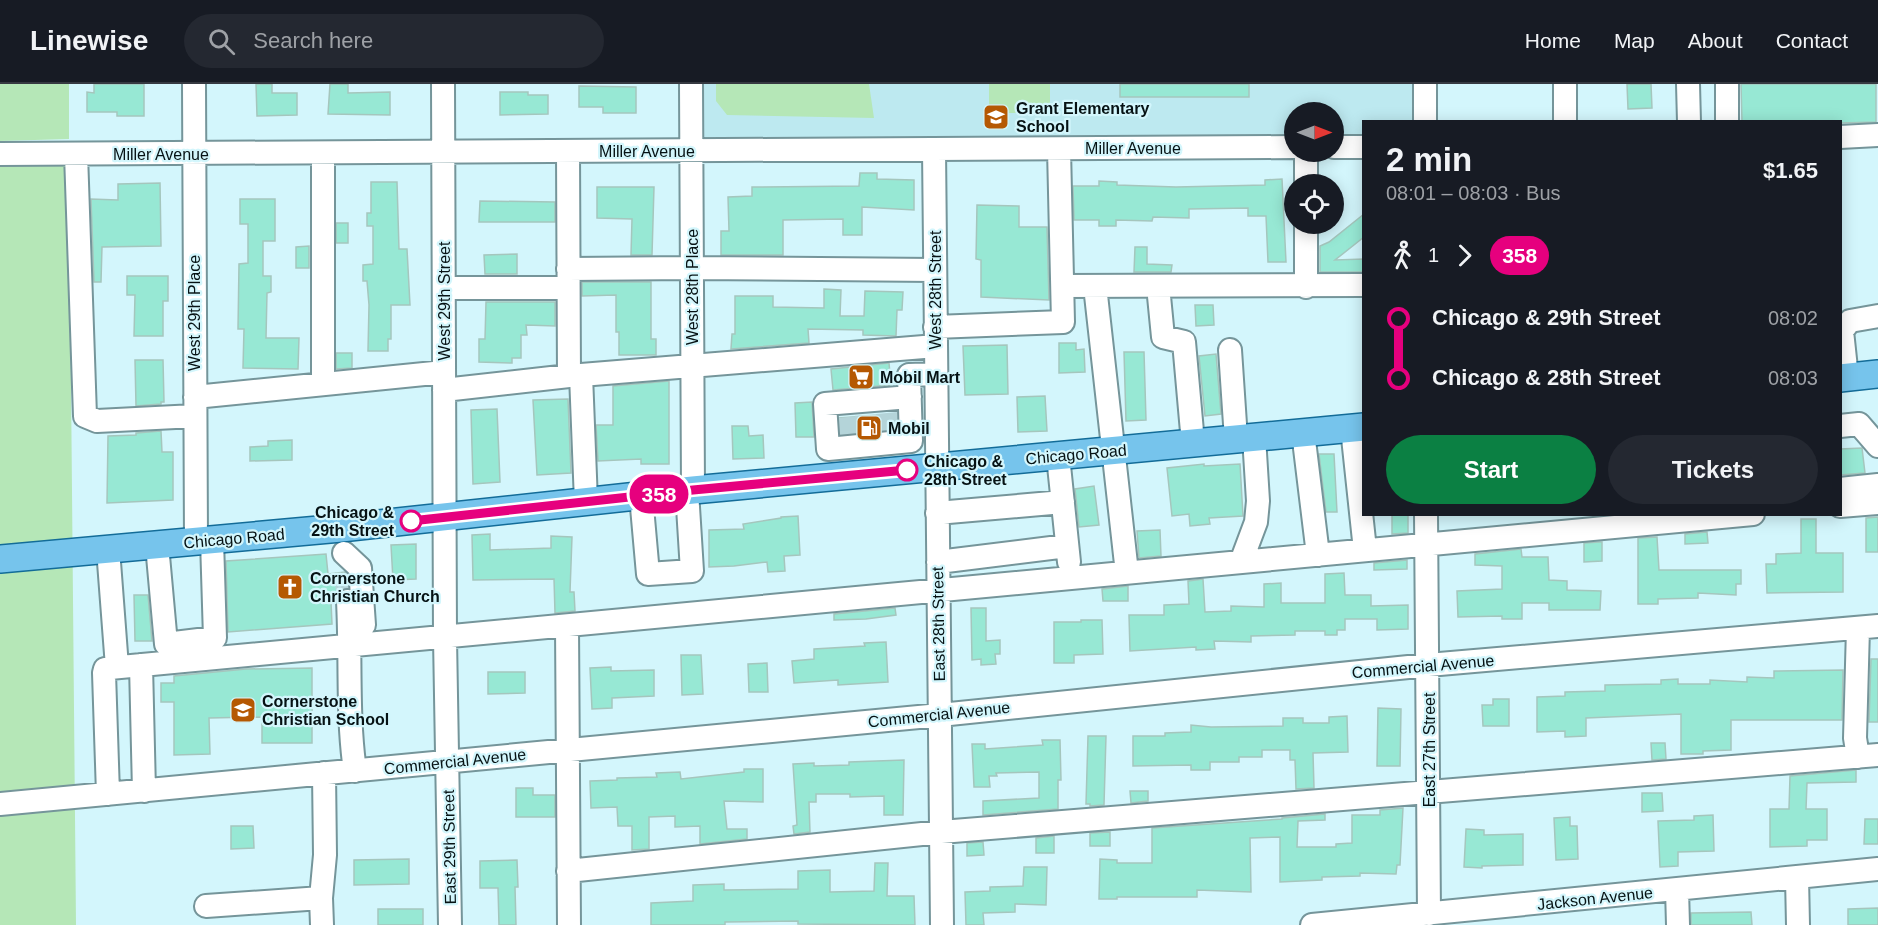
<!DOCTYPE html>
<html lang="en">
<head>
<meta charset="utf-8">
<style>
	:root { --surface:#171b24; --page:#242831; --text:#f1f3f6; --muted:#9ea1a6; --line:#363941; --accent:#0b8043 }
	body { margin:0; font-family:Helvetica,sans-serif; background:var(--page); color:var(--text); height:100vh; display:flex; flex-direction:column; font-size:22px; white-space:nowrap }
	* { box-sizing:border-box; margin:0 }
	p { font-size:20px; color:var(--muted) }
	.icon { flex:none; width:33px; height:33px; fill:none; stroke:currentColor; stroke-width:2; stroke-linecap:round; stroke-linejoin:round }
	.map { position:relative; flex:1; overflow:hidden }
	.sheet { position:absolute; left:1362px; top:36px; width:480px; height:396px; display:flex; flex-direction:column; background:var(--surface); border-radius:0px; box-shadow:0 3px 15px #0003 }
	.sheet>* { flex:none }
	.badge { padding:0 12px; border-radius:20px; font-size:21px; line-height:39px }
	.needle { width:39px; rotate:90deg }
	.fabs { position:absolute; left:1284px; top:18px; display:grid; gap:12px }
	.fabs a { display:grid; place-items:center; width:60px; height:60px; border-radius:50%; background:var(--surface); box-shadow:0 3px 15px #0003; font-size:30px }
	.map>.badge { position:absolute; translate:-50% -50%; box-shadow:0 0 0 3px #fff }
	.legs { display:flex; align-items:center; gap:9px; height:66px; padding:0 24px; font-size:20px }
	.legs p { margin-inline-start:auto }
	.head { display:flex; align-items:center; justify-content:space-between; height:102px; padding:0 24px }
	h1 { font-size:33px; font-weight:700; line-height:45px }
	.button { display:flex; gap:12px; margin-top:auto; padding:12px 24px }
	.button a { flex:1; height:69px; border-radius:36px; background:var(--accent); color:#fff; font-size:24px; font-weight:700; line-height:69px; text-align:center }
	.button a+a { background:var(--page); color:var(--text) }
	ul { padding:0 24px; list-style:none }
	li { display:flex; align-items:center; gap:21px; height:60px; font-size:22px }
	li i { display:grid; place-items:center; width:9px; height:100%; margin:0 8px; background:currentColor }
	li i::after { content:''; width:15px; height:15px; margin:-8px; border:4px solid; border-radius:50%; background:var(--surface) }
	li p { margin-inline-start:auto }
	li:first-child i { background:linear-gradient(#0000 50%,currentColor 0) }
	li:last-child i { background:linear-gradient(currentColor 50%,#0000 0) }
	header { display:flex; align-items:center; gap:36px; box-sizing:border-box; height:84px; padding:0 30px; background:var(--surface); border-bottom:2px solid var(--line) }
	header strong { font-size:28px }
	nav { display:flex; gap:33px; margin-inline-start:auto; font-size:21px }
	.search { width:420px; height:54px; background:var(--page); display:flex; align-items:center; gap:15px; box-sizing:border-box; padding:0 21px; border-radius:33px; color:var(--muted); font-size:22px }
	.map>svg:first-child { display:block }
</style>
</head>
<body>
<header>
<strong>Linewise</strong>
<div class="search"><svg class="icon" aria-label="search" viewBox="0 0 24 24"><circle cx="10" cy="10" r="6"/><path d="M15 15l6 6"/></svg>Search here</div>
<nav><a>Home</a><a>Map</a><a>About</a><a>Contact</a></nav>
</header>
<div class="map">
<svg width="1878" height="841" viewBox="0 0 1878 841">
	<rect width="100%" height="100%" fill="#d3f6fc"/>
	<path fill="#bde9f0" d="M697 0H1416V37L1364 38 1363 54H1334V28H1294V54L697 58Z"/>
	<path fill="#b5e7b7" d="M0 0H69V55L0 57Z
		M716 0H869L874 34 727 31 716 17Z
		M989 0H1050V29H989Z
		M0 81 69 82 76 841H0Z"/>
	<path fill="#97e8d4" stroke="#a5c6bd" stroke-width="1.5" d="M94 0H144V32H117V28H87V8L94 9Z
		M256 0H272V9H297V31L257 32Z
		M330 0H348V9L390 8V31L328 30Z
		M1120 0H1249V13H1120Z
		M1627 0H1651L1652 24 1628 25Z
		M1741 0H1876V38L1840 39V38H1742Z
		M579 2 636 3V29H603V23H579Z
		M500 8H528V11H548V30L500 31Z
		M860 89H877V95L914 96V126L862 123V151H843V135L783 136V171H721V147H729L728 113 752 112V103L859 102Z
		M1282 95 1286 178H1268L1266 132H1248V124L1189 125V134L1153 133 1152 137 1116 136V142H1099V136H1074L1073 102H1099V97L1117 98V101L1176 103 1265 101V96Z
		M371 98H397L399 165H407L410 221H391V255H388V267H368L369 221 367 197H363V181L373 180V142H367V129H371Z
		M160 99 161 162 102 163 101 198H94L91 115 118 116V100Z
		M597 103H654L652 171H631L632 135 597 134Z
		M240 115H275V157H263V192H271V208L267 209 266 254H299L298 285 243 284 244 245H238L239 180 248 179V140H240Z
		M480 117 555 118V138H479Z
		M977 121 1019 122V143H1047L1049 216 981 213V176L976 175Z
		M1364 130V153L1335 176 1364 175V188H1320V162L1329 158Z
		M336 139H348V159H336Z
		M309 162V184H296V163Z
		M1135 163H1147V180L1172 181 1171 188H1134Z
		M517 170V190H485L484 171Z
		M127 192H168V217H163V252H134L135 211H127Z
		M582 198H651V255H656V271H619V248H616V211L582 212Z
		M824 205 841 206 840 232H864L865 207 903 208 902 226H897L896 252 863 251V246L808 245 809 259 731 265 732 250H735V212H773V223L824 224Z
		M486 218H555V242L526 241 527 251H521V274H512V279L479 278V255H485Z
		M1195 221H1213L1214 241 1196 242Z
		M1059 259H1076V266L1084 265 1085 288 1059 289Z
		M1007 261 1008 310 965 311 963 262Z
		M1124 268H1144L1146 336 1126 337Z
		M336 269H352V284L336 285Z
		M1216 270 1221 330 1205 332 1199 272Z
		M135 276H163L164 318H161V320L136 322Z
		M889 279 891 301 833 306 831 285Z
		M669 297V380H641V375L598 377 596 341H613V302Z
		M1045 312 1047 347 1018 348 1017 313Z
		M568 315 571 389 537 391 533 316Z
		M812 318 814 353H796L795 319Z
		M497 325 500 398 473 400 471 326Z
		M897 330V345L841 350 839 334Z
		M732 342H748L749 352 763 351 764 374 733 375Z
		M161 347 162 368H173V416L107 419 108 352 136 351V349Z
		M292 356V376L250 377V363L268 362V357Z
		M1862 364 1865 389 1840 391V365Z
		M1319 370H1334L1337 428H1326Z
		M1204 380V382L1240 380 1243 432 1209 434 1210 440 1190 442 1189 430 1172 432 1167 384Z
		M1094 402 1099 441 1079 443 1075 405Z
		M1392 430H1408V449L1392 450Z
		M798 432 800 471 784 472 785 487 768 488 767 478 734 482 709 483V446L744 445 743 440 781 434V433Z
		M1878 433V468H1866V434Z
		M1801 435H1816V469H1843V508L1767 509 1766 480H1776V470L1801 469Z
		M1160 446 1161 472 1139 474 1137 447Z
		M1707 448 1708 459 1685 460V450Z
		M490 450V466L551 464V452L572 453 570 508H574L575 527 555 529 554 495 473 496 472 451Z
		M1657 453 1659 486H1741V500H1736V511L1698 509V514L1658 515V520H1638V454Z
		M1599 458H1602V477L1584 478V459Z
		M416 460V495L393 496 391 461Z
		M1521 465 1522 473H1548L1549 496 1567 497V506L1601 507 1600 526H1549V519H1522V535H1502V532L1458 533 1457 507 1502 505V482L1475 481V470Z
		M326 470 328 490 345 488 347 490 348 504 340 506 336 511 335 518H331L332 540 228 548 226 477Z
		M1407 476V485L1374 486V479Z
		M1344 489 1345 511H1371V522L1408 521V545L1377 546V535H1345V546H1337V551H1325V547H1295V551L1251 552V558L1214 557 1215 565 1196 566V563L1130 567 1129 531H1164V521L1189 520 1188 497 1203 495 1205 528 1231 527V522L1264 523V500L1281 499V519H1325V490Z
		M1128 502V517H1103L1102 505Z
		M134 511H148L152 557H135Z
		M895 524 896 531 866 535 834 536V530Z
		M971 524H986V557L1000 556V570H995L996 580 981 581V575L972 576Z
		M1081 536H1102L1103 570 1074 571V579H1054V538H1081Z
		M886 558 888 598 838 601V596L794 599 792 577 814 575V565L865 562 864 559Z
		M681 571H701L703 610 682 611Z
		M1871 575H1878V638H1869Z
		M767 579 768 608H749L748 580Z
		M611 583V587L654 586V612L612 614V624L592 625 590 584Z
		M312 584V659H262V633L209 634 210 670 174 671V618H161V599H174V592L246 585Z
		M1843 586 1842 636H1731V666L1703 667V670H1681V630L1586 634V652L1565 653V647L1537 648V613L1565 612V608L1605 607V601L1661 600V596L1678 595V600H1710V596L1747 598V593L1774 594V587Z
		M488 588H525V609L488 610Z
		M1493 615H1509V642H1483L1482 621H1493Z
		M1378 624 1401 625 1400 682H1377Z
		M1347 632 1348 668 1313 669 1314 704 1296 705 1295 676H1290V666H1262V673H1239V678H1210V686H1191V681L1133 682V652H1165V649L1191 648V641L1211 643 1283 642V634H1303V639H1329V633Z
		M1088 652H1106L1104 721 1090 722V720H1086Z
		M1042 656H1060L1061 696H1058V725L983 731V717L1039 714V688L996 689 997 692H989L990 703H974L972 660H985V665L1043 661Z
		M1651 659H1665L1666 675 1652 676Z
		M904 676 903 731H884V712L850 713V710H816V718H809L810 748 794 750 793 742 797 741 793 680 814 679V682L849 681V678Z
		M744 685H763V718L724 717 727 745H747V755L700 760V742L675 743V732L649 733V765L632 766V742H618L617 723 591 724 590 697 617 696V694L657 693 656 689 680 688 681 695 744 688Z
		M1856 686V698L1807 699 1806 725H1827V756H1807V762L1770 763V725H1789L1790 692Z
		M516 704H533V711H555V733H516Z
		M1130 707H1148V717L1131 719Z
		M1642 709H1662L1663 727 1642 728Z
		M1403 724 1400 781H1397L1396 790 1360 789V792L1322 793V796L1280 798V753L1250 754 1251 808 1197 806V813H1117V815H1099L1100 775 1117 776V779H1152V744L1282 735V734L1325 730V736L1298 737 1297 763H1336V760L1352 759V731H1380V726Z
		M1713 731 1714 767 1678 768V782L1660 783 1658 737 1694 736V732Z
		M1570 733V742H1577L1578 775 1556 776 1554 734Z
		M1865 735H1878V760H1864Z
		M231 742H253L254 764 231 765Z
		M1466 745 1484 746V751L1523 750V781L1482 782V784L1464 783Z
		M1110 748V762H1090V749Z
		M1054 752V769H1036V754Z
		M983 758 984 771 967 772V759Z
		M409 775V800L354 801V776Z
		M517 776 518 803H515L516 841H499L498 804H480V777Z
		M875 779H888L887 812H914L915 841 798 840V837L725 838V841H651V819L693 817V801L724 800V806L798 805V787L830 786V808L874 807Z
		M1024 783H1047L1046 821 1015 820V828L983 829 984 841H966L965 808 990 807V803L1023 802Z
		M1878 824V841H1848V825Z
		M378 825H423V841H378Z
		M1751 828 1752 841H1691V829Z"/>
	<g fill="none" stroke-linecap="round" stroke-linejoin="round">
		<path stroke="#b4d4d9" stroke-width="22" stroke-dasharray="22 11" stroke-linecap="butt" d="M887 329 889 354
			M866 331 868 357
			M848 333 850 358
			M345 489 348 517"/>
		<g stroke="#75959a" stroke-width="26">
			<path id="minor" d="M194 0 196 458
				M443 0 445 554 450 841
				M691 0 693 406
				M1425 0V38
				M1565 0V38
				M1688 0 1689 38
				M1727 0V38
				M1840 53 1878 51
				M1334 63H1364
				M934 65 942 841
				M568 67 569 292
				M1306 68V100
				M323 69V300
				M0 70 1294 63
				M76 70 85 332 97 337 195 332
				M1306 140V203
				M568 185 692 184 935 186
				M1063 202 1364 201
				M1095 202 1127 489
				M1158 202 1163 253 1184 258 1193 359
				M444 204H568
				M935 243 1063 238 1059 65
				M1230 266 1236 355
				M581 291 586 418
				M1847 294 1842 247 1850 237 1878 232
				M444 306 569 292 936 262
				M195 313 444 288
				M910 313 825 320 828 365 911 357 909 291 936 290
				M1840 342 1859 340 1878 362
				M1352 344 1365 466
				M1303 348 1318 471
				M1058 372 1069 478
				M1840 405 1878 401
				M641 412 648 490 692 487 687 407
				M1840 422 1878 419
				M937 429 1063 418
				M1426 430 1429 830
				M157 461 166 560 215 554 212 456
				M108 465 117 583
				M344 469 360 484 364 541
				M938 478 1067 462
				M1241 478 1256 438 1258 417 1254 353
				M348 517C351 574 347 631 355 687
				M567 542 569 841
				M1858 544 1855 654 1858 673
				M141 581 144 707
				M108 710 104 589 105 585 110 584 1753 430
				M0 720 940 631 1428 581 1878 542
				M568 787 941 748 1878 671
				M1797 793 1798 841
				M1677 805 1678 841
				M206 822 321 814
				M322 841 321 814 325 771 324 689
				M1312 841 1878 785"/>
		</g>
		<g stroke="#136c98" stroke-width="30">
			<path id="major" d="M1840 294 1878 290
				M0 475 341 444 693 406 1364 343"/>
		</g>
		<use href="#minor" stroke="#fff" stroke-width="22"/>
		<use href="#major" stroke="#76c4ec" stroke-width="27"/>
	</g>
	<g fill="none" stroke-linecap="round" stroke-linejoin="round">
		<g stroke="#fff" stroke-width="14">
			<path id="line-1" d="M411 437 693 406 907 386"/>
		</g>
		<use href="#line-1" stroke="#e6007e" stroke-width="9"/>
	</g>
	<defs>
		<g id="school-square" transform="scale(1.35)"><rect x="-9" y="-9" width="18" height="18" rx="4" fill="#b55802" stroke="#d3f6fc"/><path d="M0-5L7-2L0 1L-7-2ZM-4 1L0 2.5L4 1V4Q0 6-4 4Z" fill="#fff"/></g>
		<g id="supermarket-square" transform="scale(1.35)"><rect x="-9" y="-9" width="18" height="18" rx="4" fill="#b55802" stroke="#d3f6fc"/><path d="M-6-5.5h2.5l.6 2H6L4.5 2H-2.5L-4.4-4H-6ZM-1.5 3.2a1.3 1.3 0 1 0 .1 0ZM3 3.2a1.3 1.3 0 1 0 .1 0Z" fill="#fff"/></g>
		<g id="fuel-square" transform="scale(1.35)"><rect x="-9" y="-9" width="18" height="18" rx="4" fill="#b55802" stroke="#d3f6fc"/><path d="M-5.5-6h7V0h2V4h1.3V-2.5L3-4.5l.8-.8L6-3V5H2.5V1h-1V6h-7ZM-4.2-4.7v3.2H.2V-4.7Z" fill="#fff"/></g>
		<g id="church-square" transform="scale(1.35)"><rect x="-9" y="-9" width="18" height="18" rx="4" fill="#b55802" stroke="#d3f6fc"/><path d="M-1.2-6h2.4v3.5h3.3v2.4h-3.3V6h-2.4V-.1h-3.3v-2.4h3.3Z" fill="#fff"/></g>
	</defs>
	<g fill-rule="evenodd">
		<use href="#school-square" x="996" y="33"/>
		<use href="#supermarket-square" x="861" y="293"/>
		<use href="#fuel-square" x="869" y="344"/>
		<use href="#church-square" x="290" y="503"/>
		<use href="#school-square" x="243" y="626"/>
	</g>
	<g fill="#fff" stroke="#e6007e" stroke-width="3">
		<circle cx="907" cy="386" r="10"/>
		<circle cx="411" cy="437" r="10"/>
	</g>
	<g text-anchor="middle" stroke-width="4.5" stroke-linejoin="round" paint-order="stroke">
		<g font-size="16" font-weight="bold" fill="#061214" stroke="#d3f6fc" text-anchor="start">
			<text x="1016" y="30">Grant Elementary<tspan x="1016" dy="18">School</tspan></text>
			<text x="880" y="299">Mobil Mart</text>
			<text x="888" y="350">Mobil</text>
			<text x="310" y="500">Cornerstone<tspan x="310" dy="18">Christian Church</tspan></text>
			<text x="262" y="623">Cornerstone<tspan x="262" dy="18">Christian School</tspan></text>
		</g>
		<g font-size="16" fill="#061214" stroke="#d3f6fc">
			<text x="1133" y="70">Miller Avenue</text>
			<text x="647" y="73">Miller Avenue</text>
			<text x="161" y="76">Miller Avenue</text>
			<text transform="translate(692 203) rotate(-90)" y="6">West 28th Place</text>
			<text transform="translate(935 206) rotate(-90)" y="6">West 28th Street</text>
			<text transform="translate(444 217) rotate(-90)" y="6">West 29th Street</text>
			<text transform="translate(194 229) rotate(-90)" y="6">West 29th Place</text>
			<text transform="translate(1076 370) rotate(-5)" y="6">Chicago Road</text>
			<text transform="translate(234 454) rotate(-5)" y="6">Chicago Road</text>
			<text transform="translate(938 540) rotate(-91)" y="6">East 28th Street</text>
			<text transform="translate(1423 582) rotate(-5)" y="6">Commercial Avenue</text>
			<text transform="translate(939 630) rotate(-6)" y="6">Commercial Avenue</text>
			<text transform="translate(1429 666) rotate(-90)" y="6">East 27th Street</text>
			<text transform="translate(455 677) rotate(-6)" y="6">Commercial Avenue</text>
			<text transform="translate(449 763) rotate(-91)" y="6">East 29th Street</text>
			<text transform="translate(1595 814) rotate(-6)" y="6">Jackson Avenue</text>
		</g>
		<g font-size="16" font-weight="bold" fill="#061214" stroke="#d3f6fc" text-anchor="start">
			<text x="924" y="383">Chicago &amp;<tspan x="924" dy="18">28th Street</tspan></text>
			<text x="394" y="434" text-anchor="end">Chicago &amp;<tspan x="394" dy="18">29th Street</tspan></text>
		</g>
	</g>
</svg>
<div class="fabs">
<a><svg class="needle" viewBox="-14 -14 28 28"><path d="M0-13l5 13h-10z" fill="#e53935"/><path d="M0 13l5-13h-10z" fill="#9ea1a6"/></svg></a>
<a><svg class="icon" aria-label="locate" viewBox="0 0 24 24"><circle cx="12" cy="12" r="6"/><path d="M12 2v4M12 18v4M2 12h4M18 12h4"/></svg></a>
</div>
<b class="badge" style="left:659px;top:410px;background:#e6007e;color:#fff">358</b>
<section class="sheet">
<div class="head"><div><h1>2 min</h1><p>08:01 – 08:03 · Bus</p></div><b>$1.65</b></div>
<div class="legs"><svg class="icon" aria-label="walk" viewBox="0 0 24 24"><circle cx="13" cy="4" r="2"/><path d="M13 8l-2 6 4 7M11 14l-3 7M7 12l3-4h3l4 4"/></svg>1<svg class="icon" aria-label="forward" viewBox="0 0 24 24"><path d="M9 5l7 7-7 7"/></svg><b class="badge" style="background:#e6007e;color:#fff">358</b></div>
<ul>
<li><i style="color:#e6007e"></i><b>Chicago &amp; 29th Street</b><p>08:02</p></li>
<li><i style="color:#e6007e"></i><b>Chicago &amp; 28th Street</b><p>08:03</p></li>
</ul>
<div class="button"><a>Start</a><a>Tickets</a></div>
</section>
</div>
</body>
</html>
